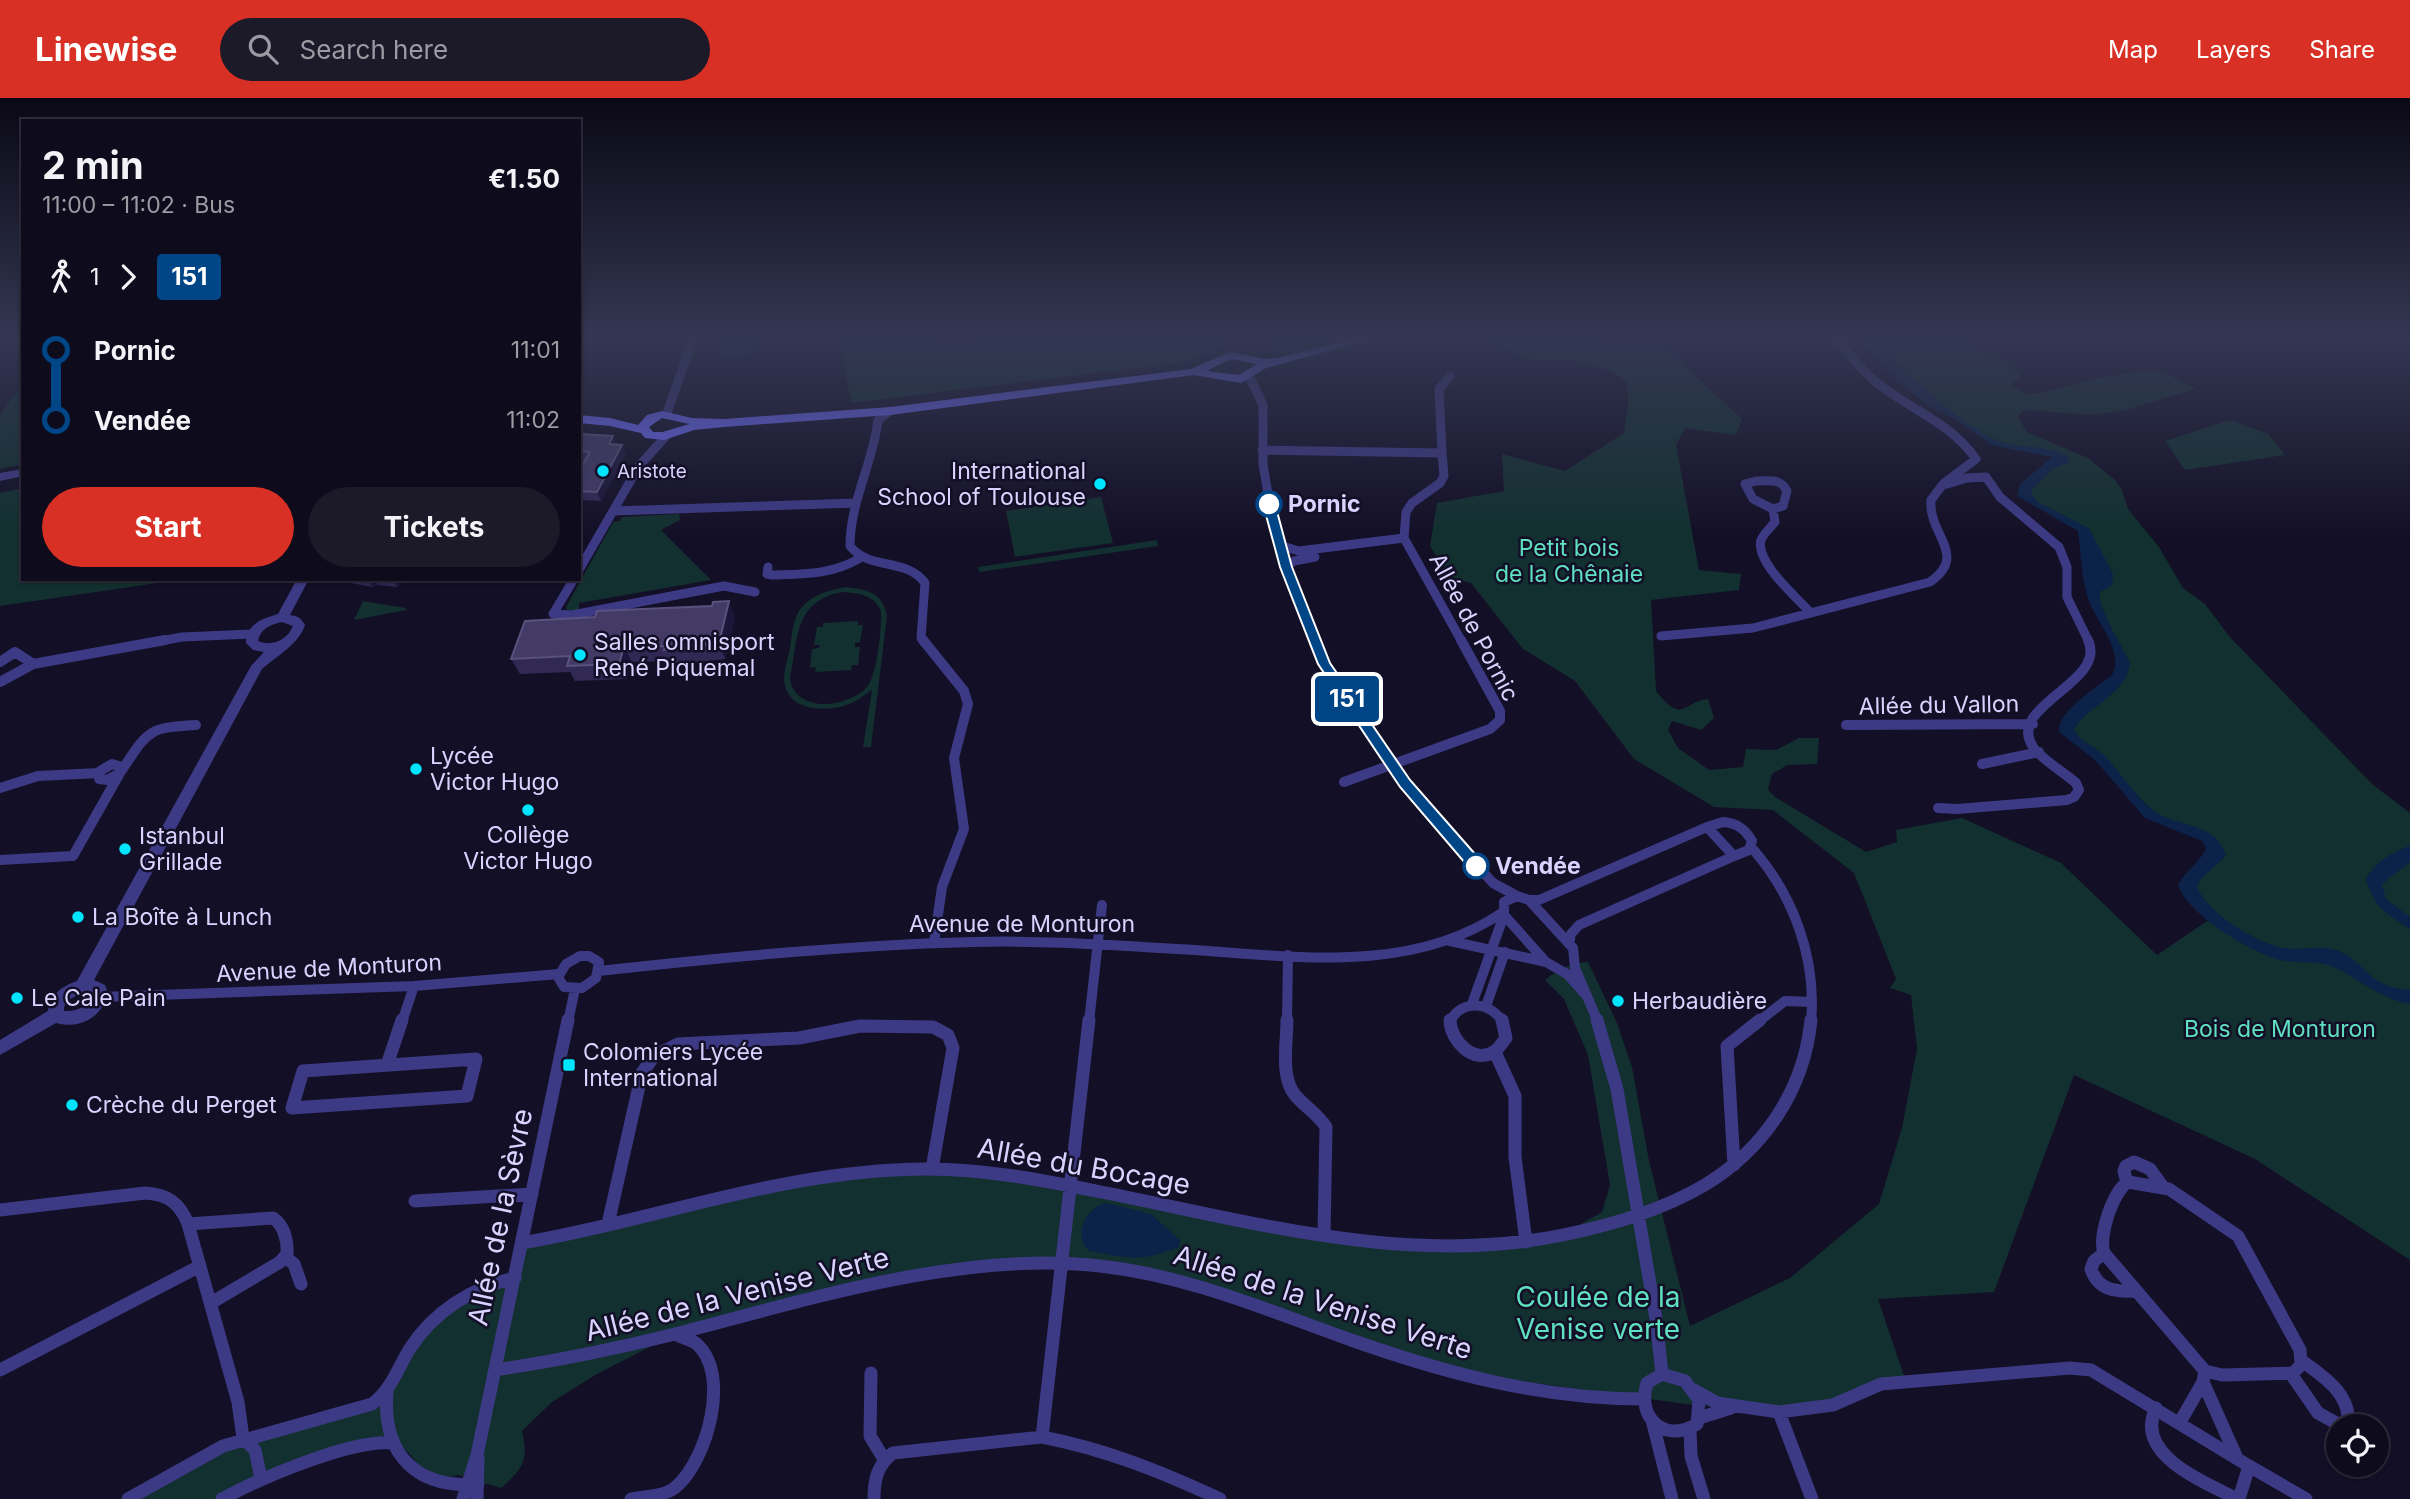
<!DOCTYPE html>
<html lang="en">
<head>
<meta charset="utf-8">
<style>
	:root { --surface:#0e0b1c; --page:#1c1929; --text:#f1f3f6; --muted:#9b9ba3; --line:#2e2b3b; --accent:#d93025 }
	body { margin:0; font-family:Inter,sans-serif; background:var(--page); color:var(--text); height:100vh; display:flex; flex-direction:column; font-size:26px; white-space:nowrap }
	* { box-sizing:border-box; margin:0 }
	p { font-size:23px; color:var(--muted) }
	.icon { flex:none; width:38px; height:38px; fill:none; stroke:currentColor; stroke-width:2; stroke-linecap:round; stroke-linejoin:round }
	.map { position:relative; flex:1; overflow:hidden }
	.side { position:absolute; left:21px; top:21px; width:560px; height:462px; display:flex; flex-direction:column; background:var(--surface); border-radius:0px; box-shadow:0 2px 5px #0004,0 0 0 2px var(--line) }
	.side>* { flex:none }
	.badge { padding:0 14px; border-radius:5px; font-size:24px; line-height:46px }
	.fabs { position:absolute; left:2326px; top:1316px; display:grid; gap:14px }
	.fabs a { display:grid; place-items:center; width:63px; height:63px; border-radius:50%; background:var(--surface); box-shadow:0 2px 5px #0004,0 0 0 2px var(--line); font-size:35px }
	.map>.badge { position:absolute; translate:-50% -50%; box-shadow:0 0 0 4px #fff }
	.legs { display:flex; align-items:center; gap:10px; height:77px; padding:0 21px; font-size:23px }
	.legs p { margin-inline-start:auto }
	.overview { display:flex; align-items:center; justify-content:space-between; height:119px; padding:0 21px }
	h1 { font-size:38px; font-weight:700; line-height:52px }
	.cta { display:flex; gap:14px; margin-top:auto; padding:14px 21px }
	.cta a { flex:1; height:80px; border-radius:42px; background:var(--accent); color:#fff; font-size:28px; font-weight:700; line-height:80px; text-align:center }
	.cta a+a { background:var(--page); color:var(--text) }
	ul { padding:0 21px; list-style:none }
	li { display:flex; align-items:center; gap:24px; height:70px; font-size:26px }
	li i { display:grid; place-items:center; width:10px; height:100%; margin:0 9px; background:currentColor }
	li i::after { content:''; width:18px; height:18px; margin:-9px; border:5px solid; border-radius:50%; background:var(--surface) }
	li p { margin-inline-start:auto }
	li:first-child i { background:linear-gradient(#0000 50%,currentColor 0) }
	li:last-child i { background:linear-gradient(currentColor 50%,#0000 0) }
	header { display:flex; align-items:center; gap:42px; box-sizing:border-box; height:98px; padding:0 35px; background:var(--accent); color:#fff }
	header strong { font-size:33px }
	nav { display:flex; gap:38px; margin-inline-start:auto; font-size:24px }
	.search { width:490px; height:63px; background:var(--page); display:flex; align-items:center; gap:18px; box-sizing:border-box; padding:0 24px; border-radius:38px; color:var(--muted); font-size:26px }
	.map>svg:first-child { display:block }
</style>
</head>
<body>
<header>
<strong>Linewise</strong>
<div class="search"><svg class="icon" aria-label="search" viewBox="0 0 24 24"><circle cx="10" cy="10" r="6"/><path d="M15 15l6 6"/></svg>Search here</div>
<nav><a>Map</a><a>Layers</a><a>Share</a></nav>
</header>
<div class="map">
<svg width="2410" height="1401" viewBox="0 0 2410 1401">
	<rect width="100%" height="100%" fill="#130f26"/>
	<path fill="#12302f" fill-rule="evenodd" d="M726 241H766L747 252 748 256 715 257 721 256Z
		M840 241H929L931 247 939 250 1014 241H1226V245L1186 264 851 305Z
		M1274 241H1338L1301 251 1272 254Z
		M1485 241H1563L1668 253 1742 321 1736 337 1685 330 1676 347 1699 472 1741 476 1739 492 1651 502 1656 593C1684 628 1683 603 1708 601L1714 620 1701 632 1672 623 1668 632 1678 650 1709 672 1743 669 1746 651 1776 652 1799 640H1819L1817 666 1787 667 1772 676 1768 692 1775 699 1866 754 1897 744 1896 732 1962 720 2061 765 2157 857 2213 819 2187 784 2214 763 2212 743 2164 724 2098 658 2066 633 2124 573 2096 503 2077 428 2020 397 2063 360 1994 347 1915 289 1866 241H1958C1977 260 2006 255 2022 279L2014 283 2013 288 2026 296 2041 295 2097 280 2141 273 2161 274 2196 291 2125 312 2093 317 2024 312 2017 318 2027 334 2088 360 2115 382 2121 390 2128 411 2159 449 2183 490 2205 506 2229 538 2372 686 2410 715V1162L2255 1061 2074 977 1994 1194 1878 1201 1906 1284 1833 1307 1700 1308 1449 1273 1266 1207 1093 1168 946 1173 675 1236 597 1276 552 1304 522 1333C529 1363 523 1371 501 1390L458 1377 450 1379 433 1375 418 1366 405 1351 376 1344 222 1401H128L223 1348 364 1309 434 1222 514 1179 522 1145 762 1086 975 1073 1367 1145 1562 1137 1602 1114 1610 1087 1588 957 1564 901 1545 882C1559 871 1571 865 1588 864L1617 925 1632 969 1649 1063 1690 1228 1790 1180 1879 1106 1902 1030 1917 951 1911 897 1890 890 1896 881 1854 775 1773 712 1714 709 1634 661 1575 583 1523 551 1471 485 1450 480 1430 448 1437 405 1504 393 1502 356 1565 373 1624 335 1628 306 1627 283 1604 270 1573 262H1532Z
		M23 286V366L0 371V316Z
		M2230 322 2268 336 2285 357 2185 372 2165 343Z
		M23 390V481H185L0 508V395Z
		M1101 399 1113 445 1015 459 1006 413Z
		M679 416 680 422 661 432 711 482 579 505V512L567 513 566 509 613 424 620 423 622 419Z
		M1157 442 1158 448 979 474 978 469Z
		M846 489C867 491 883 495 887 518L871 649H863L872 592C864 597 858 603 849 606 829 614 790 614 785 587 782 576 788 561 790 550 792 536 793 519 802 509 814 496 830 492 846 489ZM842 494C859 495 874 497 881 513 882 529 877 577 867 589 848 610 796 616 790 581 798 541 794 503 842 494Z
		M363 503 406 510V512L354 522Z
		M858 523V527H863L860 544 855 545V549H860L858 567H852L851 572 815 574 816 569 810 570 812 551 819 550 820 547H814L817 529H823V525Z"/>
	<path fill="#0c2248" d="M1861 241H1871C1903 271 1957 325 1996 342 2020 352 2047 345 2069 359V364L2053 371 2032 391V396L2038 404 2089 430 2113 476 2112 487 2100 494C2096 508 2123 549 2130 565 2127 596 2089 607 2074 631 2079 644 2094 647 2103 656 2119 672 2140 706 2159 716 2182 729 2218 726 2226 758L2200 782 2197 789C2208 815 2256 845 2283 850 2300 853 2321 846 2336 852 2367 863 2365 889 2410 892V906C2380 901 2360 881 2333 869 2317 862 2297 866 2280 862 2250 854 2187 816 2178 787 2185 773 2203 761 2206 750L2202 743 2145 720 2095 662 2059 634C2057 613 2096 590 2112 577 2125 554 2097 525 2089 503 2081 482 2081 455 2078 433L2017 398 2020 386 2052 359 1992 347 1950 318 1930 309 1892 279Z
		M2410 748V764L2382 786 2386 801 2410 819V831C2386 816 2374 809 2366 781 2374 765 2393 753 2410 748Z
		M1106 1105 1151 1116 1180 1142 1179 1149C1139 1165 1130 1160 1089 1153 1072 1137 1086 1109 1106 1105Z"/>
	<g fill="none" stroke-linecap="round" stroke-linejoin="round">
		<path stroke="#3d3a85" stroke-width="9" d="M1249 278 1263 307V366L1272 420 1286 469 1315 544
			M890 313 878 322C873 365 850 404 850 448 870 473 906 459 925 485L921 540 924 544
			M667 315 693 241
			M1262 352 1442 355 1444 378 1440 385 1412 405 1406 414 1404 440 1462 544
			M1442 355 1439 291 1450 278
			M1756 383C1769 383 1781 380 1787 393L1783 408 1773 411 1753 401 1745 386Z
			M1947 386 1967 380 1986 379 2000 399 2059 449 2067 469V499L2089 544
			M1773 411 1775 424C1771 429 1764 435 1761 442 1755 464 1797 500 1811 515
			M613 413 856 405
			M1279 447 1299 453 1404 440
			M768 469 767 476 772 477C803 476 832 477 860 460
			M1286 469 1294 463 1315 459
			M579 472 639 368 667 337
			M574 481 553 516 572 517 724 488 755 494
			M1661 538 1753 530 1930 484C1969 457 1928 437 1931 402L1944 385 1976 361C1950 324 1911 312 1877 285 1862 273 1849 256 1836 241
			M155 544 182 539 252 536"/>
		<path stroke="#3d3a85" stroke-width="10" d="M923 542 964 593 968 606 954 660 964 731 942 789 934 845
			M1315 542 1324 566 1378 649 1420 704 1493 785 1517 798
			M0 564 15 554 33 566
			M0 584 33 566 165 542
			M1846 627 2033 626
			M112 666 122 669 120 675 107 682 99 681 100 673Z
			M1982 666 2039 654
			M122 672C149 632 147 630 196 627
			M1344 684 1490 631 1500 622V613L1461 542
			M0 690 38 678 99 675
			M1938 710 1957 711 2067 702 2074 699 2079 692 2076 685C2065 675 2041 661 2033 649 2005 607 2108 585 2088 542
			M1723 724C1737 725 1745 731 1752 743L1749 752 1734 758 1707 729Z
			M1751 749C1793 796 1817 860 1811 924
			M0 762 73 758 120 675
			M1529 802H1539L1707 729
			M1450 843 1546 864
			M1569 846 1571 836 1579 827 1734 758
			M580 858H589L599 864 596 880 582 890 564 889 558 879 566 866Z
			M599 873C723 859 848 847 973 844 1047 842 1121 848 1195 852 1298 859 1413 876 1503 814
			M1584 895 1567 876 1546 864 1504 817V804L1517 798 1529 802 1573 850 1575 870 1598 924
			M100 899 414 888 559 876
			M1472 906 1504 817
			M1486 908 1505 854
			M402 924 414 888
			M568 924 575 891
			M1089 924 1102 807
			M1287 924 1288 857
			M1450 924C1461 901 1489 903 1503 924
			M1758 924 1785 903 1812 904"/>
		<path stroke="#3d3a85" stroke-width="13" d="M1287 922C1287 945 1280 979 1295 997 1305 1009 1318 1016 1326 1029L1324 1137
			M1450 922C1450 942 1474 968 1495 953 1499 950 1503 944 1506 940L1502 922
			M1597 922 1617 991 1656 1221 1662 1276
			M1495 954 1515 998V1059L1526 1144
			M476 961 467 998 292 1010 303 973Z
			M387 967 402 922
			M1734 1067 1727 948 1760 922
			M2128 1084 2169 1091 2238 1138 2300 1252 2301 1267 2293 1275 2222 1277 2205 1273 2104 1155C2098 1138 2113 1093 2128 1084Z
			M2127 1085 2124 1073 2126 1068 2134 1064 2150 1071 2163 1089
			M415 1103 532 1096
			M0 1112 145 1095C167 1096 180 1105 188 1126L238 1304 243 1340 255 1352 261 1380
			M188 1126 273 1120C284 1127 288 1143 287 1156L280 1164 211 1205
			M608 1126 642 975 654 958 678 946 799 940 860 928 933 929 948 937 953 950 932 1071
			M522 1145C661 1121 781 1072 926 1071 985 1071 1043 1082 1101 1094 1255 1124 1406 1169 1563 1137 1612 1127 1660 1113 1703 1088 1764 1052 1804 992 1811 922
			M2104 1155 2094 1163 2091 1171C2098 1192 2115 1194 2135 1193
			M286 1160 294 1166 301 1186
			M0 1272 200 1168
			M495 1272C556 1263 615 1251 675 1236 807 1202 963 1152 1100 1168 1190 1178 1269 1213 1354 1243 1448 1276 1543 1301 1643 1301
			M2205 1273 2203 1284 2236 1358
			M871 1275 870 1338 884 1361
			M1662 1276 1685 1283 1699 1302 1697 1326C1665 1346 1636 1320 1647 1285Z
			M2291 1276 2318 1315 2338 1326 2348 1323C2350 1296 2322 1277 2302 1263
			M1694 1292 1717 1305 1779 1314 1833 1307 1881 1286 2070 1270 2091 1272 2249 1368 2239 1401
			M387 1294C382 1356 416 1391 478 1386
			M2156 1310C2133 1357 2205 1384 2237 1401
			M1779 1314 1812 1401
			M1699 1320 1731 1310
			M1652 1322 1672 1401
			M2180 1324 2203 1284
			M1690 1332 1691 1358 1704 1401
			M1042 1339C1105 1351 1162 1374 1220 1401
			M2249 1368 2306 1401
			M128 1401 223 1348 372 1306C391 1292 397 1272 409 1252 433 1214 472 1189 515 1180
			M222 1401C259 1381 351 1341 392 1345
			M463 1401 477 1357 568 922
			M477 1401 478 1360
			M631 1401C646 1398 666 1399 678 1387 707 1360 731 1277 697 1246 692 1242 683 1240 677 1237
			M874 1401C874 1382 877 1367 893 1355L1042 1339 1089 922"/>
		<path fill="#3d3a85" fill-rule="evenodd" d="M23 371V378L0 383V375Z
			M297 481H309L290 517C298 518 301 520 305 527 299 546 277 558 262 571L94 882 105 887 107 892C106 918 80 932 56 925L0 957V942L48 913C50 897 62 888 77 883L251 568 264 554 253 552 246 545C247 526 261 521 278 516ZM282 524 293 528C287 542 273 549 258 543 260 531 271 526 282 524ZM88 894 91 896C89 909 76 914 64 913V909C69 900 77 896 88 894Z"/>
		<path fill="#6f6bff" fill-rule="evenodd" d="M1352 241H1372L1266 270 1241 285 1194 277 890 317 724 329 694 332 664 342 645 340 641 335 610 328 579 325V317L610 320 638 327 647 317 662 313 692 320 724 321 890 309 1191 271 1230 254 1265 261 1278 260ZM1231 261 1257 266 1239 277 1206 273ZM662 320 689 326 663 334H653L649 329Z"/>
	</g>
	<path fill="#312854" d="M579 336 617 346 622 347 626 356 601 403 579 402V373L585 363H579Z
		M339 481H405L397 489 378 487 372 489 340 483Z
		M735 519 725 561 670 567 668 563 632 564 627 581 575 583 570 574 520 576 511 561Z"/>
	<path fill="#1d163a" d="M613 338 617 347 609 346Z
		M622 347 626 356 601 403 597 394Z
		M368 481H375L378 487 372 489Z
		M393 481H405L397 489Z
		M729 503 735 519 725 561 719 545Z
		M624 549 632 564 627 581 619 566Z"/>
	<path fill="#433a66" stroke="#5a527e" stroke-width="2" d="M579 336 613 338 609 346 622 347 597 394 579 393V373L590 354 579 353Z
		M729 503 719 545 664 552 665 548 624 549 619 566 567 568 570 558 511 561 525 523 595 519 597 513 712 508 713 504Z"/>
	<linearGradient id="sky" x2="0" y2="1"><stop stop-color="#0a0815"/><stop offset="0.55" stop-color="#333752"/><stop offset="1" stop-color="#333752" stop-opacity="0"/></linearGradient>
	<rect width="2410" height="437" fill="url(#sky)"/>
	<path fill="#004687" stroke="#fff" stroke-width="2" d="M1269 403 1275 406 1292 469 1330 565 1410 682 1482 764V772H1471L1400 689 1318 566 1280 469 1263 406Z"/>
	<g fill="#00e5ff" stroke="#130f26" stroke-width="2.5">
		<circle cx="603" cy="373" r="7"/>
		<circle cx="1100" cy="386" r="7"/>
		<circle cx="580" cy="557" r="7"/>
		<circle cx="416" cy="671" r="7"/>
		<circle cx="528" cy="712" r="7"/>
		<circle cx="125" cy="751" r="7"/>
		<circle cx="78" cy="819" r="7"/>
		<circle cx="17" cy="900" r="7"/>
		<circle cx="1618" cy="903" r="7"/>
		<rect x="562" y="960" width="14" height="14" rx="3.5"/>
		<circle cx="72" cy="1007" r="7"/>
	</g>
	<g fill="#fff" stroke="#004687" stroke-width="3.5">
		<circle cx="1269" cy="406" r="12"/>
		<circle cx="1476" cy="768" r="12"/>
	</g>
	<g text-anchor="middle" stroke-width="5" stroke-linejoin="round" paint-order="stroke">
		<g font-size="19" fill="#d9d4ff" stroke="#130f26" text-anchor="start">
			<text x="617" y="380">Aristote</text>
		</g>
		<g font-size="23" fill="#d9d4ff" stroke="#130f26" text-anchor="start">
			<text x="1086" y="381" text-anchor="end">International<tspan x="1086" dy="26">School of Toulouse</tspan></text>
			<text x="594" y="552">Salles omnisport<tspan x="594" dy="26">René Piquemal</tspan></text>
			<text x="430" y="666">Lycée<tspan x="430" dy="26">Victor Hugo</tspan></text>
			<text x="528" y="745" text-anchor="middle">Collège<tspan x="528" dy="26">Victor Hugo</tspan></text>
			<text x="139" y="746">Istanbul<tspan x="139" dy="26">Grillade</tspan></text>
			<text x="92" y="827">La Boîte à Lunch</text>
			<text x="31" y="908">Le Cale Pain</text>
			<text x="1632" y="911">Herbaudière</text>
			<text x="583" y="962">Colomiers Lycée<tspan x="583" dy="26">International</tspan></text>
			<text x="86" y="1015">Crèche du Perget</text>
		</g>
		<g font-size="23" font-weight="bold" fill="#d9d4ff" stroke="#130f26" text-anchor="start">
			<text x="1288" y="414">Pornic</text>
			<text x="1495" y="776">Vendée</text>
		</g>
		<g font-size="23" fill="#5fe0c0" stroke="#130f26">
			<text x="1569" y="458">Petit bois<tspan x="1569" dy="26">de la Chênaie</tspan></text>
			<text x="2280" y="939">Bois de Monturon</text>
		</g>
		<g font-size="23" fill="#d9d4ff" stroke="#130f26">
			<text transform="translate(1474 529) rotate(62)" y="8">Allée de Pornic</text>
			<text transform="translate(1939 607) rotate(-1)" y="8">Allée du Vallon</text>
			<text x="1022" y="834">Avenue de Monturon</text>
			<text transform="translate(329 870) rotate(-3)" y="8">Avenue de Monturon</text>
		</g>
		<g font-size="28" fill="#d9d4ff" stroke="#130f26">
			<text transform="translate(1084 1068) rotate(10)" y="10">Allée du Bocage</text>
			<text transform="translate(500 1119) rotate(-78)" y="10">Allée de la Sèvre</text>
			<text transform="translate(737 1196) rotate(-14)" y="10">Allée de la Venise Verte</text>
			<text transform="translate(1323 1204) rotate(18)" y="10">Allée de la Venise Verte</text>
		</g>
		<g font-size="28" fill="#5fe0c0" stroke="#130f26">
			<text x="1598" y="1209">Coulée de la<tspan x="1598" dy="32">Venise verte</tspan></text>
		</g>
	</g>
</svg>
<div class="fabs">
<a><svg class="icon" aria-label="locate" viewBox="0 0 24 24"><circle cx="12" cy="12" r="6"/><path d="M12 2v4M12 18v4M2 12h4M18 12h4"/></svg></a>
</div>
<b class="badge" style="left:1347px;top:601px;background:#004687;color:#fff">151</b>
<section class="side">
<div class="overview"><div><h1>2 min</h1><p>11:00 – 11:02 · Bus</p></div><b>€1.50</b></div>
<div class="legs"><svg class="icon" aria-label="walk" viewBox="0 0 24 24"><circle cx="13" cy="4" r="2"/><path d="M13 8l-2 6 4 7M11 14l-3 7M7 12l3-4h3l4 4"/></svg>1<svg class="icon" aria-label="forward" viewBox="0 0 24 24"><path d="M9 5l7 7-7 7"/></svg><b class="badge" style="background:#004687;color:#fff">151</b></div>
<ul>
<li><i style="color:#004687"></i><b>Pornic</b><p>11:01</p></li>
<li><i style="color:#004687"></i><b>Vendée</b><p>11:02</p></li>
</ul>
<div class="cta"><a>Start</a><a>Tickets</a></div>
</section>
</div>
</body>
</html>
